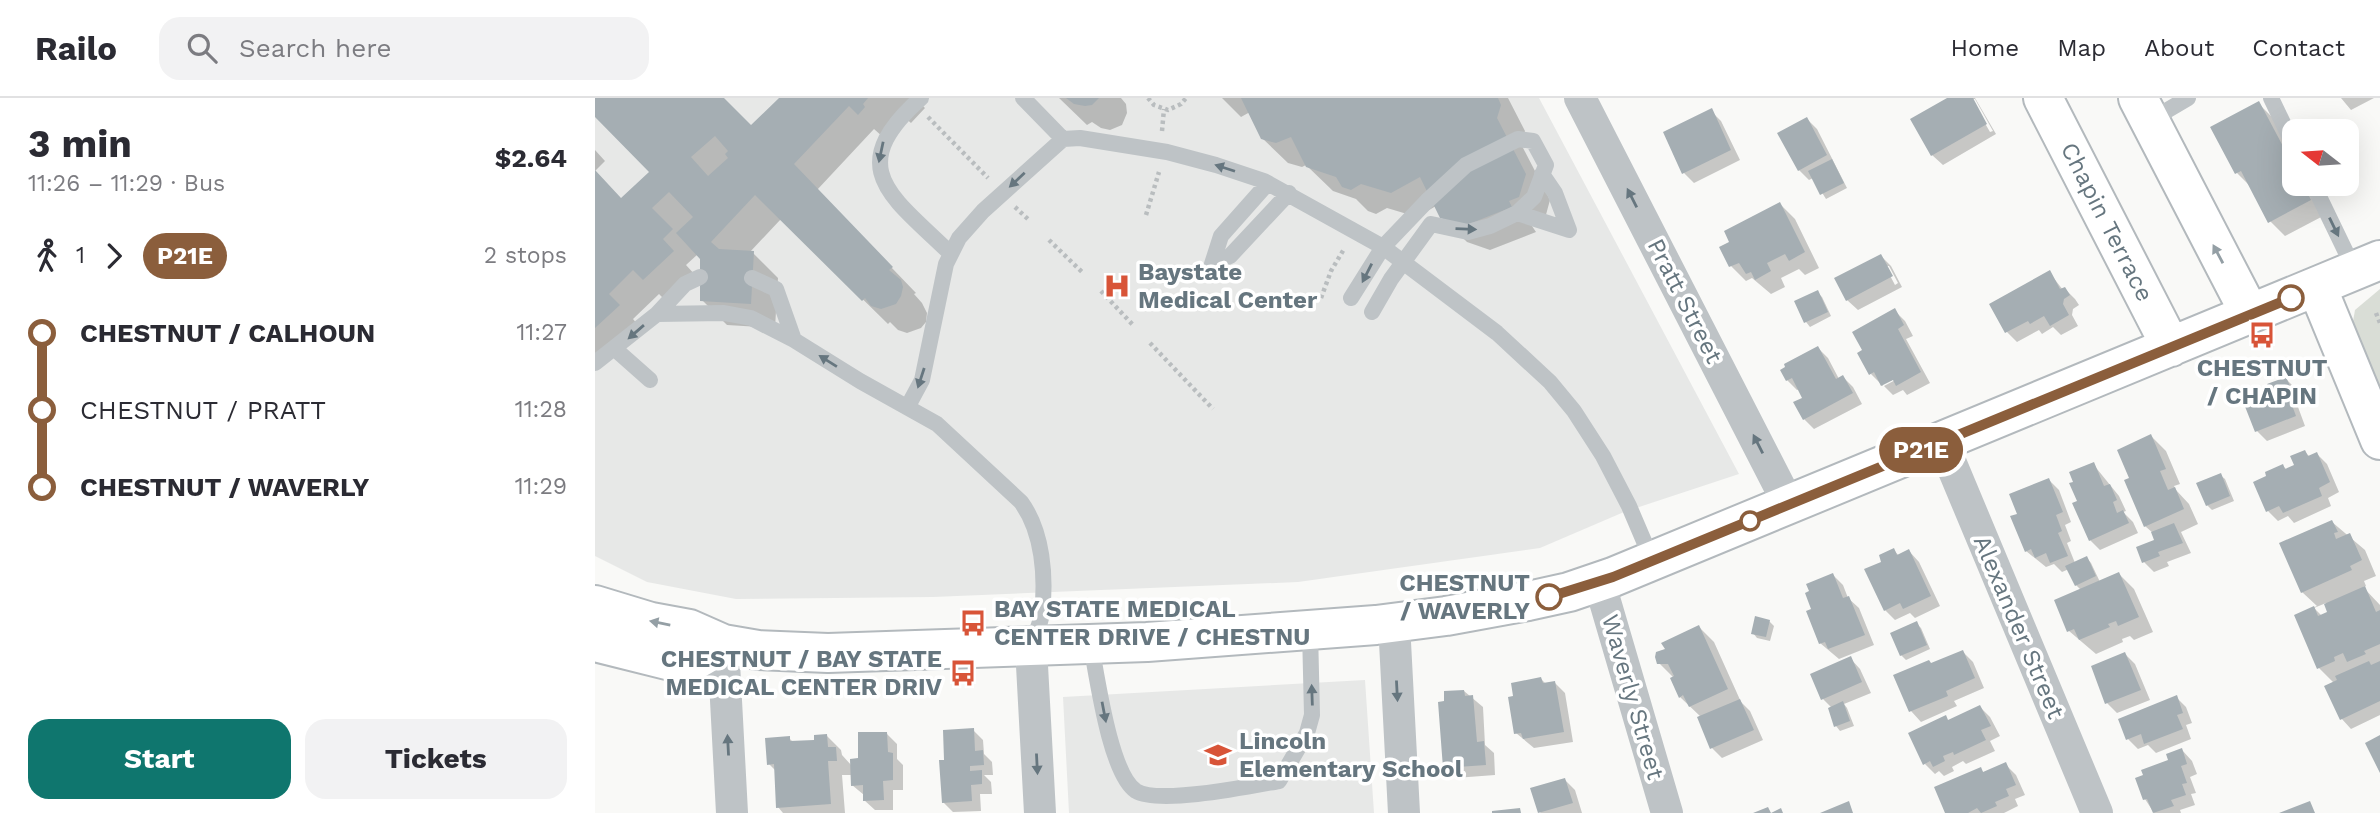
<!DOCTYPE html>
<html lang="en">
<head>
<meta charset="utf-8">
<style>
	:root { --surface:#fff; --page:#f2f2f3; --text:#2b2b33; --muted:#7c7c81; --line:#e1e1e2; --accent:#0f766e }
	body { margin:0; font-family:"Work Sans",sans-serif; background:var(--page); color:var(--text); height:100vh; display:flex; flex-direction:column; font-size:26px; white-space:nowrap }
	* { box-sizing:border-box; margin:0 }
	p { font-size:23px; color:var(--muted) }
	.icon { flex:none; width:38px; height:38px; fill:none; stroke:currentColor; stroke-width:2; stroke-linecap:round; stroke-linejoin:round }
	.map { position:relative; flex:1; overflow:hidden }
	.panel { display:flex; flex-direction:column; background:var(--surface); width:595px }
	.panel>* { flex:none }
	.badge { padding:0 14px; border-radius:23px; font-size:24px; line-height:46px }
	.needle { width:46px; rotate:287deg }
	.fabs { position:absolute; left:1687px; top:21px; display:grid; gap:14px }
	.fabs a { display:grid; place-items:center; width:77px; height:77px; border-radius:14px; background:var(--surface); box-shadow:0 7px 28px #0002; font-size:35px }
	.map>.badge { position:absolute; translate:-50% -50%; box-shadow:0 0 0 4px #fff }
	.legs { display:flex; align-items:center; gap:10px; height:77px; padding:0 28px; font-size:23px }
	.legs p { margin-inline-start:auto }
	.summary { display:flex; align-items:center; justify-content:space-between; height:119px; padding:0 28px }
	h1 { font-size:38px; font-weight:700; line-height:52px }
	.primary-button { display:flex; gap:14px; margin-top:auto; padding:14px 28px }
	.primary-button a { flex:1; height:80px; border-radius:21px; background:var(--accent); color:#fff; font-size:28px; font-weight:700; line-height:80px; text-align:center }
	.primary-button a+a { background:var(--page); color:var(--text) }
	ul { padding:0 28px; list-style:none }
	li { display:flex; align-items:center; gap:24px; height:77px; font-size:26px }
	li i { display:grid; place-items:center; width:10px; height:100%; margin:0 9px; background:currentColor }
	li i::after { content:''; width:18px; height:18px; margin:-9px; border:5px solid; border-radius:50%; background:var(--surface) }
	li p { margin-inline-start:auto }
	li:first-child i { background:linear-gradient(#0000 50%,currentColor 0) }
	li:last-child i { background:linear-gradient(currentColor 50%,#0000 0) }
	header { display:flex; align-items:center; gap:42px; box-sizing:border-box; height:98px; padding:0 35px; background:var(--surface); border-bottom:2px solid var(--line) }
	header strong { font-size:33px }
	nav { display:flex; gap:38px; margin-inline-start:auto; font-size:24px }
	.search { width:490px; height:63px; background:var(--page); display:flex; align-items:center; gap:18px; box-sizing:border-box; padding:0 24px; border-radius:21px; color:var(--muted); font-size:26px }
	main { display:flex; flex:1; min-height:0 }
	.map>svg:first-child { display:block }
</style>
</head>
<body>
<header>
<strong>Railo</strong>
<div class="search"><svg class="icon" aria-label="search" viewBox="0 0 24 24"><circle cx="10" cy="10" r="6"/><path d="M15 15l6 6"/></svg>Search here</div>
<nav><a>Home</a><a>Map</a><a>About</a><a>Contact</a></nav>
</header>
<main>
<section class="panel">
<div class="summary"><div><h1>3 min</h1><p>11:26 – 11:29 · Bus</p></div><b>$2.64</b></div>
<div class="legs"><svg class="icon" aria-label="walk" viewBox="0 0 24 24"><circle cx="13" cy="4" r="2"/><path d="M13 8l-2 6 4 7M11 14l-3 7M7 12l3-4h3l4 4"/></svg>1<svg class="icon" aria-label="forward" viewBox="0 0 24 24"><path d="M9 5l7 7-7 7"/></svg><b class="badge" style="background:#8b5e3c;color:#fff">P21E</b><p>2 stops</p></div>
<ul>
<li><i style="color:#8b5e3c"></i><b>CHESTNUT / CALHOUN</b><p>11:27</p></li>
<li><i style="color:#8b5e3c"></i><span>CHESTNUT / PRATT</span><p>11:28</p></li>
<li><i style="color:#8b5e3c"></i><b>CHESTNUT / WAVERLY</b><p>11:29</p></li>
</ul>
<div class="primary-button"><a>Start</a><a>Tickets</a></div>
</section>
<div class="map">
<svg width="1785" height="715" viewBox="0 0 1785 715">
	<rect width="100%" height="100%" fill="#f9f9f7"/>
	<path fill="#e7e8e7" d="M0 0H944L1144 376 1029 414 945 450 703 484 338 499 141 501 52 484 0 458Z
		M770 582 779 715H474L468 599Z"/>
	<path fill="#d9ddd6" d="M1785 191V296L1757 229 1760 212Z"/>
	<path fill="#0003" fill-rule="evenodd" d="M0 0H126L156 30 186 0H330L325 5 330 10 316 25 306 16 289 40 279 31 222 92 321 195 319 196 327 205 332 215 331 224 326 230 312 235 303 232 295 224 293 226 186 121 154 155H158L183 180 180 230 132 227 107 202V160L103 156 91 167 102 179 74 206 64 196 38 221 48 233 0 257V74L27 102 56 74 0 16Z
		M464 0H526L531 6 532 15 527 27 515 32 506 30 497 24 492 27Z
		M627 0H913L930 33 926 46 955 102 949 124 937 128 941 134 895 152 872 144 847 119 841 108 822 119 792 110 781 116 773 113 761 101 738 93 711 67 707 69 693 65 667 40 655 14 646 19Z
		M1356 0H1380L1401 36 1348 67 1337 57ZM1376 1H1380L1398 33 1395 34Z
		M1746 0H1779L1756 12Z
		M1663 5 1678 20 1699 59V86H1713L1730 117 1690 138 1675 123 1657 90 1642 75Z
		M1116 13 1126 23 1145 62 1099 85 1089 75Z
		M1212 21 1222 31 1252 90 1231 101 1218 80 1214 82 1204 72Z
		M0 52 10 63 0 73Z
		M1185 106 1200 121 1224 170 1210 177 1204 171 1186 180 1190 189 1176 196 1157 180 1151 183 1136 168Z
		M1286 158 1296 168 1307 189 1263 212 1252 202ZM1290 168H1294L1303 185 1300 187Z
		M1454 174 1468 192 1470 191 1480 201 1484 207 1478 211 1477 217 1483 228 1466 237 1458 229 1447 236 1444 232 1422 244 1412 234 1396 207Z
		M1222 194 1227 199 1236 218 1215 229 1211 224Z
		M1300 213 1310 223 1318 238 1311 241 1335 285 1312 297 1308 292 1298 297 1289 288 1306 279 1288 285V288L1276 276Z
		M1223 250 1233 260 1244 281 1248 279 1258 289 1267 306 1219 331 1209 321 1210 300 1205 291 1202 292 1192 282 1193 270Z
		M1691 281 1701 291 1708 307 1703 309 1710 328 1672 343 1662 333 1678 297Z
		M1556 338 1571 353 1585 386 1579 388 1581 392 1594 406 1603 426 1586 434 1596 455 1572 464 1574 468 1559 474 1549 464 1562 443 1559 436 1550 428 1537 381Z
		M1710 354 1715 359 1722 356 1732 366 1744 394 1733 400 1736 408 1699 425 1693 418 1683 423 1673 413 1688 368 1692 372 1701 368Z
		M1498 366 1524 398 1531 413 1528 414 1538 424 1543 435 1505 452 1495 442 1485 404Z
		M1625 377 1630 381 1639 403 1617 412 1612 407Z
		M1454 382 1464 392 1476 424 1470 427 1476 443 1472 445 1480 465 1492 460 1496 465 1505 484 1524 476 1539 491 1558 534 1539 542 1535 538 1527 541 1528 544 1501 556 1474 533 1486 492 1481 487 1474 471 1467 474 1459 466 1451 469 1431 453 1424 417Z
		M1737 424 1770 452 1781 478 1769 483 1771 488 1768 489 1785 507V617L1756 631 1746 620 1739 585 1724 570 1701 517 1722 508 1707 494ZM1731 505 1735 515 1727 518 1719 510Z
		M1299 452 1304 458 1314 453 1324 464 1345 508 1320 520 1315 515 1300 522 1290 512 1289 464Z
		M1238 477 1248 487 1253 500 1264 510 1279 547 1244 561 1225 545 1219 512Z
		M1174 523 1179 528 1175 543 1162 540 1158 535Z
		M1321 525 1326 530 1335 551 1311 562 1306 557Z
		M1104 529 1119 544 1146 604 1155 613 1168 642 1127 660 1117 650 1106 619 1085 599 1079 580 1064 565 1072 552Z
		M1368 554 1378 564 1389 590 1359 603 1362 608 1326 624 1316 613 1301 578 1337 567Z
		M1530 556 1540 566 1555 602 1522 615 1512 605Z
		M1255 560 1265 571 1276 595 1249 606 1252 610 1259 628 1245 633 1241 628 1237 610 1228 601Z
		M946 581 951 586 960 585 970 595 978 644 939 650 921 635Z
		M869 593 888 609 890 647 899 655 900 677 860 680 850 669Z
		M1581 599 1591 609 1597 625 1591 627 1596 641 1561 655 1553 647 1543 651 1533 641Z
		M1385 609 1395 619 1405 638 1395 643 1400 653 1371 666 1368 663 1357 669 1359 673 1349 678 1344 673 1340 676 1330 666 1354 623Z
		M378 632 388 642 389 656 397 664 398 677H389L396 684 397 696H385L386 713 358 714 348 704Z
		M292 636 302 646V661L308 667V692H298V712H280L269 702V697L257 687V677H247L250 715H188L183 709 181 673 174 666 194 640 199 645 221 643 231 637 246 652 247 657 257 668Z
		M1587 652 1597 663 1602 676 1595 679 1601 695 1596 696 1600 707 1585 712 1586 715H1559L1550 701 1576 663Z
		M1411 667 1421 677 1430 697 1420 701 1423 708 1409 715H1352L1386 672 1390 676Z
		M970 682 980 692 987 715H945Z"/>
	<path fill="#a5aeb3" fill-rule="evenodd" d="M0 0H129L156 27 184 0H273L268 6 270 9 263 17 254 8 199 66 298 169 294 172 306 182 308 189 306 198 301 206 286 211 276 208 270 200 267 203 160 97 116 144 124 151 159 153 156 206 105 203V161L81 135 98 119 74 94 57 110 78 131 68 141 79 153 48 182 38 172 14 196 25 207 0 230V72L26 100 54 74 0 19ZM120 38 133 53 130 56 133 60 113 78 96 59Z
		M471 0H504L497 7 490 8 479 6Z
		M646 0H903L906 7 902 20 931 76 924 99 914 103 917 109 869 128 845 120 825 79 796 95 766 86 756 92 747 89 741 79 711 69 696 39 681 45 666 41Z
		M1352 0H1378L1392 26 1336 58 1315 21Z
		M1664 3 1699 69V86H1708L1716 102 1673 125 1646 73 1640 76 1615 29Z
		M1117 10 1136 52 1087 76 1068 34Z
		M1212 19 1232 57 1203 73 1182 35Z
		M1237 61 1249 85 1225 97 1213 73Z
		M1185 104 1210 154 1194 163 1190 156 1172 165 1176 173 1160 182 1156 174 1151 176 1144 165 1134 169 1124 149 1134 144 1129 133Z
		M1286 156 1298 178 1251 203 1239 180Z
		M1455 172 1465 191 1470 189 1475 197 1469 201 1468 206 1474 217 1455 228 1449 218 1435 226 1433 223 1410 235 1394 206Z
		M1223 192 1233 214 1209 225 1199 203Z
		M1300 210 1309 227 1303 231 1326 274 1301 288 1298 282 1286 288 1279 274 1274 277 1262 255 1267 252 1257 234Z
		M1223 248 1241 281 1248 277 1258 295 1208 322 1198 304 1207 300 1197 280 1191 283 1185 272 1190 269 1189 266Z
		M1691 279 1699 297 1694 299 1701 318 1660 334 1649 306 1676 296 1672 286Z
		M1556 336 1571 371 1565 373 1573 392 1580 389 1589 411 1549 429 1529 382 1534 380 1522 352Z
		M1710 352 1713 358 1722 354 1735 384 1724 390 1727 398 1688 415 1684 408 1671 414 1658 384 1671 378 1670 374 1688 366 1690 371 1699 367 1695 358Z
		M1499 364 1509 388 1515 386 1522 402 1518 404 1522 415 1528 412 1534 425 1494 443 1477 405 1482 403 1474 385 1478 384 1474 374Z
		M1626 375 1635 398 1611 408 1601 385Z
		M1454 380 1468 414 1461 417 1467 433 1463 435 1473 458 1455 465 1451 455 1440 460 1436 451 1430 454 1415 418 1422 416 1414 396Z
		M1737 422 1743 434 1739 435 1741 441 1755 435 1767 462 1755 468 1757 472 1706 495 1684 445Z
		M1579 425 1588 445 1563 454 1565 458 1547 465 1541 449 1559 442 1556 434Z
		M1299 450 1302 457 1314 451 1336 498 1308 511 1305 505 1289 513 1269 471 1286 464 1284 457Z
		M1492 458 1501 478 1480 488 1470 468Z
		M1524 474 1544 519 1523 528 1521 523 1513 526 1515 529 1484 542 1479 531 1472 534 1459 502Z
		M1238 475 1248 500 1254 498 1270 537 1233 551 1230 544 1224 546 1211 513 1216 511 1210 495 1214 493 1211 486Z
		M1770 488 1781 514 1785 512V546L1769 553 1771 556 1752 564 1748 555 1739 559 1740 563 1722 571 1699 517 1719 508 1723 518 1732 514 1729 506Z
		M1160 518 1175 522 1171 539 1156 536Z
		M1322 523 1332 547 1305 558 1295 535Z
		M1104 527 1133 591 1094 609 1088 597 1084 600 1075 580 1079 578 1073 566H1062L1060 559 1061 554 1070 551 1066 545Z
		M1368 552 1380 580 1351 593 1353 598 1314 614 1298 577 1334 562 1336 565Z
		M1530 554 1546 592 1510 606 1496 568Z
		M1256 558 1267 584 1226 602 1215 576Z
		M1774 563 1776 567 1785 563V603L1745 622 1729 588 1742 582 1740 578Z
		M946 579 948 585 960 583 969 634 928 641 926 635 919 636 913 599 918 598 916 585Z
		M869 592 870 598 878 597 882 644 889 643 891 667 848 670 843 604 849 603V593Z
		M1582 597 1588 615 1582 617 1588 631 1549 646 1546 636 1531 642 1523 621Z
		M1145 601 1159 632 1115 651 1102 619Z
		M1248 603 1255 623 1239 629 1233 610Z
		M1385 607 1396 628 1386 632 1391 642 1359 657 1358 654 1348 658 1350 663 1338 669 1335 663 1328 667 1313 635 1351 617 1353 622Z
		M379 630 380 653 388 652 389 667 375 668V673L387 672V686L376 687 377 703 347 705 344 662H349L348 632Z
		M263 634H292L293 654 298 655V682L288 683 289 702 268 703V687L256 688 255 661 263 660Z
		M232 636 233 649H241L242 663H233L236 706 181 710 179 666 172 667 170 640 195 638V643L219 642V637Z
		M1785 637V675L1770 645Z
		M1587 650 1592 666 1586 668 1592 685 1587 686 1591 697 1576 702 1579 708 1558 715 1552 701 1548 702 1540 680 1548 677 1546 672 1573 662 1571 656Z
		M1411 664 1421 687 1411 691 1414 698 1400 704 1402 708 1386 715 1382 710 1373 715H1350L1339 689 1386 669 1388 674Z
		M970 680 978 705 943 715 935 690Z
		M1254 703 1258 715H1225Z
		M1715 703 1720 715H1684Z
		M1173 709 1176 715 1186 710 1188 715H1158Z
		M925 710 926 715H897V713Z"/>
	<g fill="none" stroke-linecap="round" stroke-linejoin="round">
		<g stroke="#b3b9bd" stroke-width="42">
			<path id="secondary" d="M1448 0 1576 249
				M1543 0 1655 216
				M1722 189 1785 342
				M0 507 56 524 94 531 128 546 163 552 233 555 552 544 781 527 851 518 933 503 974 494 1018 479 1785 162
				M0 544 92 567 128 546"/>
		</g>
		<path stroke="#b9bdbf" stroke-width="4.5" stroke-dasharray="3.5 3.5" stroke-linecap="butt" d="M553 0 559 7 573 12 586 6 591 0
			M333 19 393 80
			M567 33 569 11
			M420 109 435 123
			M551 117 564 74
			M454 142 487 174
			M506 193 538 227
			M726 200 736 173 749 151
			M1781 215 1785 225
			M555 245 618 311"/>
		<path stroke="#bec3c6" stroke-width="16" d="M326 0C246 71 298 99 356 156
			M428 0 468 41
			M1676 0 1699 48
			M1554 23 1593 0
			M1718 86 1760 173
			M922 115 974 132 960 95 947 76
			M617 166 635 158 694 95
			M617 166 626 138 673 85
			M157 180 181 191 199 242
			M756 200 788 149 832 103 871 67 923 41 938 43 951 67 939 99 922 115 895 128 873 134 836 126 796 181 777 214
			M62 216 129 215 156 220 199 242 265 283 342 326 426 404C448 434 451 479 447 515 446 525 440 536 437 546
			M20 251 55 282
			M0 265 62 216 90 186 105 179
			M313 308 327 282 351 166 364 140 388 113 468 41 485 40 572 54 621 67 669 83 788 149 902 235 955 284 979 313 1008 358 1034 408 1057 462
			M496 547C502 578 515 676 541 693 564 707 656 688 684 683L712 635 717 617 715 533"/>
		<path stroke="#bec3c6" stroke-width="32" d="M985 0 1194 407
			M1347 344 1502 715
			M1004 483 1072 715
			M799 525 809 715
			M128 546 137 715
			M436 549 445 715"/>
		<use href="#secondary" stroke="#fff" stroke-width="38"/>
	</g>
	<defs><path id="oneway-solid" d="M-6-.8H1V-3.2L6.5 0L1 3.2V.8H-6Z" transform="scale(1.75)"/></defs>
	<g fill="#66767f">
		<use href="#oneway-solid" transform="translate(286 54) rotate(102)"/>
		<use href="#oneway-solid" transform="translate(630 70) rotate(-162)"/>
		<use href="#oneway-solid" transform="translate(422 82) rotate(137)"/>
		<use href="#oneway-solid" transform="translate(1037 100) rotate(-117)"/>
		<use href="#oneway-solid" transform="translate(1739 129) rotate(64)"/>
		<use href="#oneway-solid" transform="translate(871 131) rotate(2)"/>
		<use href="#oneway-solid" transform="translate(772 175) rotate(117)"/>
		<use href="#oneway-solid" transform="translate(41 234) rotate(139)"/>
		<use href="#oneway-solid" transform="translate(233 263) rotate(-148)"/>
		<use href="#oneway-solid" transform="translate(326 280) rotate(108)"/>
		<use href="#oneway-solid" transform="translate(1163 346) rotate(-117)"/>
		<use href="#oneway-solid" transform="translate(802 593) rotate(87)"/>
		<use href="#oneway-solid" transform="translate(717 597) rotate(-92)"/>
		<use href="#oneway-solid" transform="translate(509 614) rotate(79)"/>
		<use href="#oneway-solid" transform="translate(133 647) rotate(-93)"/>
		<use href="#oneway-solid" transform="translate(442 666) rotate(87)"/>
	</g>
	<g fill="#949fa5">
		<use href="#oneway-solid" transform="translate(1623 156) rotate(-118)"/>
		<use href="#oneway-solid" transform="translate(65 525) rotate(-169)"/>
	</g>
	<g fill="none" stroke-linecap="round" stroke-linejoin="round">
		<g stroke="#fff" stroke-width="16">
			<path id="line-1" d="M954 499 1018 479 1696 200"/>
		</g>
		<use href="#line-1" stroke="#8b5e3c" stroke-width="10"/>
	</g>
	<defs>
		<g id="hospital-bare" transform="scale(2.1)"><path d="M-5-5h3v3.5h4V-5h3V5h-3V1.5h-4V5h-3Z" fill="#d85438" stroke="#fff" stroke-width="2.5" paint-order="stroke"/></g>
		<g id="bus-bare" transform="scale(2.1)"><path d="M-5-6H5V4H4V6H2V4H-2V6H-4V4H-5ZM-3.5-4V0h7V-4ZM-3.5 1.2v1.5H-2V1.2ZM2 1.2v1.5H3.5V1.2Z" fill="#d85438" stroke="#fff" stroke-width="2.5" paint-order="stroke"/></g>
		<g id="school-bare" transform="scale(2.1)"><path d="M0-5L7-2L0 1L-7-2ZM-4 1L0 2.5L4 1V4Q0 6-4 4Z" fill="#d85438" stroke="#fff" stroke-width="2.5" paint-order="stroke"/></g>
	</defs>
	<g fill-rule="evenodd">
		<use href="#hospital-bare" x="522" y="188"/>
		<use href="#bus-bare" x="1667" y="237"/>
		<use href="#bus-bare" x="378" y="525"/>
		<use href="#bus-bare" x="368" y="575"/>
		<use href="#school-bare" x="623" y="657"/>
	</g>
	<g fill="#fff" stroke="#8b5e3c" stroke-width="3.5">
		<circle cx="1696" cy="200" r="12"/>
		<circle cx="1155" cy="423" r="9"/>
		<circle cx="954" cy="499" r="12"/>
	</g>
	<g text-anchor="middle" stroke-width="7" stroke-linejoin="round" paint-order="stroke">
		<g font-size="24" fill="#66767f" stroke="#fff">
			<text transform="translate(1512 124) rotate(63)" y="8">Chapin Terrace</text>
			<text transform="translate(1090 203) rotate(63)" y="8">Pratt Street</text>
			<text transform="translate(1424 529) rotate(67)" y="8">Alexander Street</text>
			<text transform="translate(1038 599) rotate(74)" y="8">Waverly Street</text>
		</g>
		<g font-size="24" font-weight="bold" fill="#66767f" stroke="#fff" text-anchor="start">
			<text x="543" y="182">Baystate<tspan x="543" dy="28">Medical Center</tspan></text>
			<text x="1667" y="278" text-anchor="middle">CHESTNUT<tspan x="1667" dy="28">/ CHAPIN</tspan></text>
			<text x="399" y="519">BAY STATE MEDICAL<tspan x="399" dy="28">CENTER DRIVE / CHESTNU</tspan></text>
			<text x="347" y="569" text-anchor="end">CHESTNUT / BAY STATE<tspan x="347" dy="28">MEDICAL CENTER DRIV</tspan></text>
			<text x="644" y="651">Lincoln<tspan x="644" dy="28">Elementary School</tspan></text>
		</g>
		<g font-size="24" font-weight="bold" fill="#66767f" stroke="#fff" text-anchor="end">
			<text x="935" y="493">CHESTNUT<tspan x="935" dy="28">/ WAVERLY</tspan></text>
		</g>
	</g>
</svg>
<div class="fabs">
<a><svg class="needle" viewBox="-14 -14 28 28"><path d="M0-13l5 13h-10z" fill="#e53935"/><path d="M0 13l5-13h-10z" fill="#7c7c81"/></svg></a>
</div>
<b class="badge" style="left:1326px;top:352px;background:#8b5e3c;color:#fff">P21E</b>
</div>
</main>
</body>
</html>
